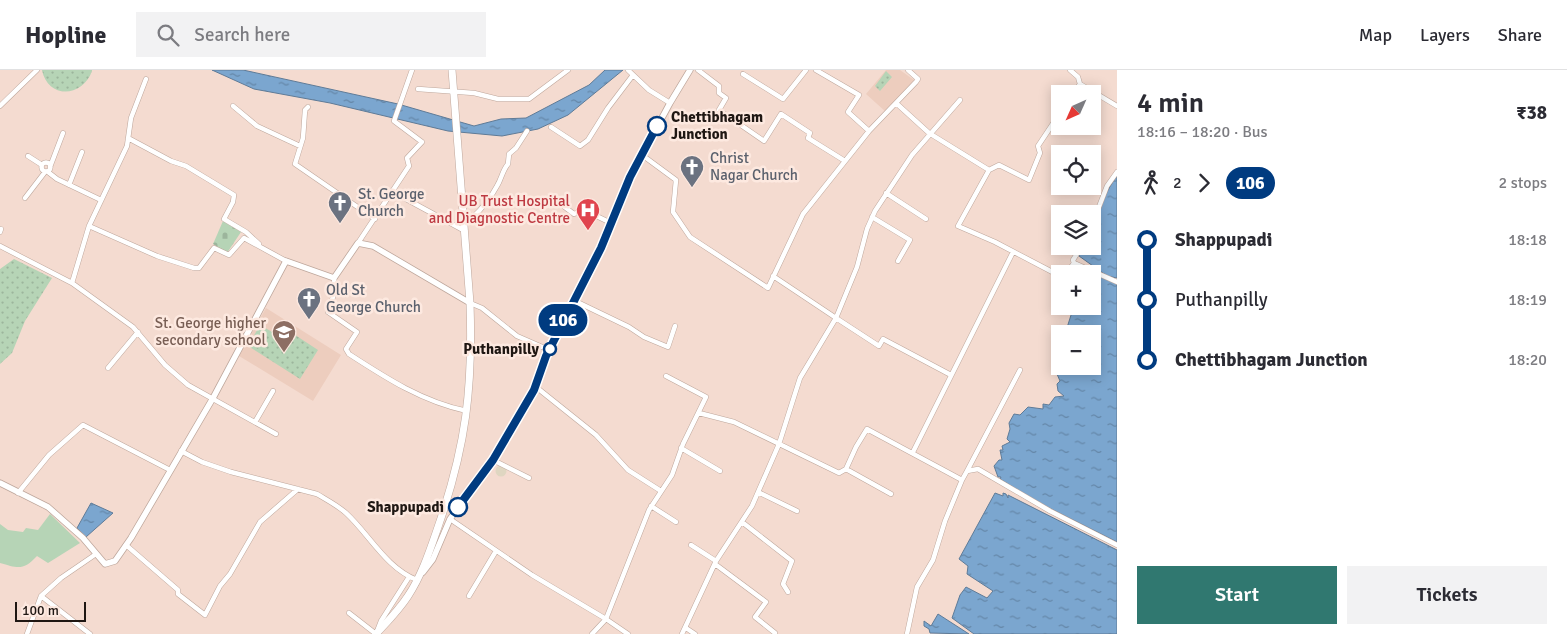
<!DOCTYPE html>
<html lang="en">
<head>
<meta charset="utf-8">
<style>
	:root { --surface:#fff; --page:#f2f2f3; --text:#2b2b33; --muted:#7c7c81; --line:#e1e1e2; --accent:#307870 }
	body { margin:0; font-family:Signika,sans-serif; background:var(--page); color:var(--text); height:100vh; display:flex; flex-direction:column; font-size:19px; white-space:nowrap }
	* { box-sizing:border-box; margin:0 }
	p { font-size:16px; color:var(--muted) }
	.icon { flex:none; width:28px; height:28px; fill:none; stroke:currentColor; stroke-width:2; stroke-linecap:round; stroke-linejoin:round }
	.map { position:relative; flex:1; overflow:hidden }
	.panel { display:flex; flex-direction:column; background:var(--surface); width:450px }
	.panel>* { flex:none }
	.badge { padding:0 10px; border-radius:16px; font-size:18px; line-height:32px }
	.needle { width:32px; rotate:225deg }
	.fabs { position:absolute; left:1051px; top:15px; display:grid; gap:10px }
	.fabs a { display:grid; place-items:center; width:50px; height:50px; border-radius:0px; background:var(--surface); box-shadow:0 2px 12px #0003; font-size:25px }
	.scale { position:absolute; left:15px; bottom:12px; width:71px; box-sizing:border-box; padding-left:5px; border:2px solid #1f1713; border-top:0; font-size:14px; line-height:18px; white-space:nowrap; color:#1f1713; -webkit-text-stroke:4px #fde9e0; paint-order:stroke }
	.map>.badge { position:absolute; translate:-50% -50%; box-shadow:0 0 0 2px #fff }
	.legs { display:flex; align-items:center; gap:8px; height:55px; padding:0 20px; font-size:16px }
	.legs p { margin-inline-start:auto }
	.summary { display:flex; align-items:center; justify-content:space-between; height:85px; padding:0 20px }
	h1 { font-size:28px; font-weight:600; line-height:38px }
	.action { display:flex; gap:10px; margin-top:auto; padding:10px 20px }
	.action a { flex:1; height:58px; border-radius:0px; background:var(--accent); color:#fff; font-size:20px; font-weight:600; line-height:58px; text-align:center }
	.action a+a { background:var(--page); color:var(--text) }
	ul { padding:0 20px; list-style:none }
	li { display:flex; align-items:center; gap:18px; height:60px; font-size:19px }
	li i { display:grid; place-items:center; width:8px; height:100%; margin:0 6px; background:currentColor }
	li i::after { content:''; width:12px; height:12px; margin:-6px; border:4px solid; border-radius:50%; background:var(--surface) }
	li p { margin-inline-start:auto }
	li:first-child i { background:linear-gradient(#0000 50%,currentColor 0) }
	li:last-child i { background:linear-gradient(currentColor 50%,#0000 0) }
	header { display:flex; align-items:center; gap:30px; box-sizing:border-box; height:70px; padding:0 25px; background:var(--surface); border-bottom:1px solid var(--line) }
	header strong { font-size:24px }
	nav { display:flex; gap:28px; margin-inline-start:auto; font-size:18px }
	.search { width:350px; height:45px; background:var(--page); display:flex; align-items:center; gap:12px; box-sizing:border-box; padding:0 18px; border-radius:0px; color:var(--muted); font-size:19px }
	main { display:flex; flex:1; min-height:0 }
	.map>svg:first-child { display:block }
</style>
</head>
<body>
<header>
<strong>Hopline</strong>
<div class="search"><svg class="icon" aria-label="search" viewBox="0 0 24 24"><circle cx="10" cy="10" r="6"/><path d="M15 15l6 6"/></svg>Search here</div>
<nav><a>Map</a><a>Layers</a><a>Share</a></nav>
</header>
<main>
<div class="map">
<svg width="1117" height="564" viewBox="0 0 1117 564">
	<defs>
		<pattern id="cemetery-stones" width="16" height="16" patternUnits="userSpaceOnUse" patternTransform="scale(1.25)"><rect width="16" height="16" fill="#b6d4b6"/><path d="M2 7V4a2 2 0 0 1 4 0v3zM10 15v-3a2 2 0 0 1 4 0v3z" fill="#9cb59c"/></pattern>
		<pattern id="park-dots" width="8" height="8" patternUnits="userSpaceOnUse" patternTransform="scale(1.25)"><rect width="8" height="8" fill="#b6d4b6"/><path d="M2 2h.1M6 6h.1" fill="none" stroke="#9cb59c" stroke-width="1.8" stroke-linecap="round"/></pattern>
		<pattern id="water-ripples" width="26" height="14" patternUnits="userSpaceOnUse" patternTransform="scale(1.25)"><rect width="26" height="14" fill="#7ba6cf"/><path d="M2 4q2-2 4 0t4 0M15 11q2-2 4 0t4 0" fill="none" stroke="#6486a7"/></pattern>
	</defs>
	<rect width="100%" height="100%" fill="#f4dbd0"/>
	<path fill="#edcdbe" d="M886 0H900L914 10 886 42 866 24Z
		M266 238 341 285 313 331 239 286Z"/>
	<path fill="#dfd6c1" d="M495.5 401a5.5 5.5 0 1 1 11 0a5.5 5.5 0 1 1-11 0Z"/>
	<path fill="#b6d4b6" d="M50 444 80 473 48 493 37 486C23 501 18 498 0 493V454L8 460 23 462 26 458 38 460Z"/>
	<path fill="url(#cemetery-stones)" d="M223 151 241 162 227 183 213 174Z"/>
	<path fill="url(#park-dots)" d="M42 0H92V1C83 27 48 30 42 0Z
		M886 1 892 7 880 21 875 16Z
		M14 189 52 208 25 251 12 283 0 294V199Z
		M260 255 281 267 286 259 318 280 300 309 248 276Z"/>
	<path fill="url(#water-ripples)" stroke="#5f7b97" d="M212 0H243L398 34 474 56 501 49 526 48 589 15 605 0H623L568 45 538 59 502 66 448 61 330 33 254 19Z
		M1117 106V208L1107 206 1079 186 1084 176H1092C1093 152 1102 126 1117 106Z
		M1080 197 1117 214V472L1035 431 1000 409 1001 407H998L994 396 999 390H1002L1000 380H1003L1002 376 1010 372 1007 369 1010 359 1009 353 1014 344 1020 345 1028 337 1043 339V334L1049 335 1055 327 1064 326 1058 321 1057 314 1060 311 1057 304 1062 298 1067 300 1065 296H1092V264H1065L1072 242 1070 236H1092V204H1076Z
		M995 423 1003 426V423L1006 424 1008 428V425L1117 480V564H974L952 548 960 525 966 517 987 528 993 521 967 504 968 496 959 489Z
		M91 433 113 443 86 467 77 458Z
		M938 544 969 564 930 563 929 559 924 556V551L931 556Z"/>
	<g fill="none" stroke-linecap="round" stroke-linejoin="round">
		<g stroke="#bea79c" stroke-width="5.5">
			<path id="minor" d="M628 0 649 20 670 33
				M698 0 719 16V23L726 28 719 40 764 71 781 44 810 63 808 68 845 91
				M816 0 859 25 848 42 869 61
				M1070 0 1078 7 1080 14
				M743 4 783 29 806 0
				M418 19 474 23 498 29H529L568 0
				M1073 24 1080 14 1117 36
				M896 33 929 63 989 100 958 156 995 172 1060 206
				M0 36 37 0
				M233 36 257 56 300 76
				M308 37 305 40 303 68 295 94 375 149
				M551 57 580 76 588 70 608 38 633 5
				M128 68 171 91 186 96 234 125 233 132 224 149 246 162 259 174
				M642 85 676 110 673 142 690 167 768 218 803 144 869 61 916 12 918 9 908 0
				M28 86 42 95
				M41.5 97a4.5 4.5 0 1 1 9 0a4.5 4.5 0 1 1-9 0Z
				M50 97 63 63
				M989 100 999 95 1029 110 1040 83 1038 76 1060 43
				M48 102 57 109 101 130
				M69 115 82 82
				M393 122 465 161
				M886 123 926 149
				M550 126 574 144 584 140 611 153
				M25 128 45 102
				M872 147 910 170 898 191
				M472 148C483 138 490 129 497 116 502 108 502 101 508 94L509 84 516 78 527 61
				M1092 155 1107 116 1117 102
				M89 156 157 186 194 198H199L214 178 229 185 244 168 286 191
				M0 162 1 159
				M358 173 409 96 407 88 422 72 394 51 412 0
				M0 176 72 213 133 257 165 295 188 315 276 364
				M1074 193 1073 190 1082 176
				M1066 204 1074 193 1117 212
				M334 208 335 221 328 242 357 262 346 279 349 284C386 308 423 332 467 341
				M72 213 89 156 127 76 131 48 146 9
				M573 230 629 257 644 267 668 277 675 256
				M470 233 482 238 517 266 549 280
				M108 298 138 262
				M951 305 883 269 879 276 836 248 857 197 867 159 875 141 912 85 960 30
				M536 317 596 365 628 400 661 421
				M699 343 734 352 839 403 846 399 891 424
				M255 352 273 321
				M681 378 720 401
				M181 381 202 392 231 402 317 424C327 430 337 435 346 443 369 464 386 498 417 510
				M913 382 1013 182
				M493 390 529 408
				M846 399 856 377 867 359 962 410
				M967 401 1020 300
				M758 422 797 441
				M18 423 49 385 83 355 170 400
				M651 436 676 452
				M450 449 532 505 606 549 649 440 672 405 683 374 706 327 666 306
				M742 452 792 491 783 514 788 522
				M126 475 178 520V524L205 545 220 516 230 504 260 452 298 419
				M691 475 716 491
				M715 494 766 532 755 547 775 563
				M469 526 496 481
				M349 543 376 564 381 551 409 507
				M686 558 695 564
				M27 564 41 526
				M90 564 41 526 61 508 96 484
				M592 564 606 549 628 564
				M682 564 716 491 752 436 779 374 800 308 836 248 773 206
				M907 564 917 517 933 490 945 451 962 410 967 401 978 399 1050 441 1117 475"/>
		</g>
		<g stroke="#bea79c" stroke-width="7">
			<path id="major" d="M0 413 48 437 83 468 105 494 115 491 131 468 213 328 286 191 334 208 358 173 373 176 470 233
				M423 502 433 489 450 449 493 390 534 320 546 286 601 178 630 107 670 33 690 0"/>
		</g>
		<g stroke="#bea79c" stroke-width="8">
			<path id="highway" d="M376 564C387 552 399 540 408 526 422 505 430 480 438 457 466 376 473 318 470 233L452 0"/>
		</g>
		<use href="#minor" stroke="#fff" stroke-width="4.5"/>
		<use href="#major" stroke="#fff" stroke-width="5.5"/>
		<use href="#highway" stroke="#fff" stroke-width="7"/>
	</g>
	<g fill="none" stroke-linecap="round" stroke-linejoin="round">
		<g stroke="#fff" stroke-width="11">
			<path id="line-1" d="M458 437 493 390 534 320 546 286 601 178 630 107 657 56"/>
		</g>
		<use href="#line-1" stroke="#003b80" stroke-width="8"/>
	</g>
	<defs>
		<g id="church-pin" transform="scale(1.25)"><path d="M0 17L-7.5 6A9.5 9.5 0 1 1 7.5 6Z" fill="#6b7280" stroke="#fde9e0"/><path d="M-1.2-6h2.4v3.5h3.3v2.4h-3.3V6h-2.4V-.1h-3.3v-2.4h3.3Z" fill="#fff"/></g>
		<g id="hospital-pin" transform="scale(1.25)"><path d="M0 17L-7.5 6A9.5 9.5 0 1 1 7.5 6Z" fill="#e0444e" stroke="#fde9e0"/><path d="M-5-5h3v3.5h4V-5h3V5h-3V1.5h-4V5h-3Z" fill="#fff"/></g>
		<g id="school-pin" transform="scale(1.25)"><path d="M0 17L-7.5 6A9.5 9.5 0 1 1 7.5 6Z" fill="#8d6e63" stroke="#fde9e0"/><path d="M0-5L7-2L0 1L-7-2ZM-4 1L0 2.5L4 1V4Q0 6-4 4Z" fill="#fff"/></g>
	</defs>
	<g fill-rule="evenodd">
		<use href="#church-pin" x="692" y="97"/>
		<use href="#church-pin" x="340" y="133"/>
		<use href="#hospital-pin" x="588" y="140"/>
		<use href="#church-pin" x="309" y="229"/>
		<use href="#school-pin" x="284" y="262"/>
	</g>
	<g fill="#fff" stroke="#003b80" stroke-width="2.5">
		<circle cx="657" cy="56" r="9"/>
		<circle cx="550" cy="279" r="6"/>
		<circle cx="458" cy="437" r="9"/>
	</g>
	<g text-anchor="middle" stroke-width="5" stroke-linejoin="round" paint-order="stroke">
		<g font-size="15" font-weight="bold" fill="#1f1713" stroke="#fde9e0" text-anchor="end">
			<text x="671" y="52" text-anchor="start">Chettibhagam<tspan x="671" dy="17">Junction</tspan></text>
			<text x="539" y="284">Puthanpilly</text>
			<text x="444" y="442">Shappupadi</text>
		</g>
		<g font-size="15" fill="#5b616d" stroke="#fde9e0" text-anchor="start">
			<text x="710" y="93">Christ<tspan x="710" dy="17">Nagar Church</tspan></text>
			<text x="358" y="129">St. George<tspan x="358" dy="17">Church</tspan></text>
			<text x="326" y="225">Old St<tspan x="326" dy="17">George Church</tspan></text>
		</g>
		<g font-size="15" fill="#be3a42" stroke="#fde9e0" text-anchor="end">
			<text x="570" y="136">UB Trust Hospital<tspan x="570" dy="17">and Diagnostic Centre</tspan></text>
		</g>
		<g font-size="15" fill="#785e54" stroke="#fde9e0" text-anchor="end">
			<text x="266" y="258">St. George higher<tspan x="266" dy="17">secondary school</tspan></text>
		</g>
	</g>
</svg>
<div class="fabs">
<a><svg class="needle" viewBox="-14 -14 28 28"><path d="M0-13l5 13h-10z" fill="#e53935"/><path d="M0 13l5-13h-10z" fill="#7c7c81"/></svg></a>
<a><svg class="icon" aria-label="locate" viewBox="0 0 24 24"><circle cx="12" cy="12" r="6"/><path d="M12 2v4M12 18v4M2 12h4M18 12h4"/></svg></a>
<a><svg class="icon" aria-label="layers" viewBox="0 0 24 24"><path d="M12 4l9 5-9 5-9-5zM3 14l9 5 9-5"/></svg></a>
<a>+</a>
<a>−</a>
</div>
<div class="scale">100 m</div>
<b class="badge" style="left:563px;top:250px;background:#003b80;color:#fff">106</b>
</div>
<section class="panel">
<div class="summary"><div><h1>4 min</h1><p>18:16 – 18:20 · Bus</p></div><b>₹38</b></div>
<div class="legs"><svg class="icon" aria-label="walk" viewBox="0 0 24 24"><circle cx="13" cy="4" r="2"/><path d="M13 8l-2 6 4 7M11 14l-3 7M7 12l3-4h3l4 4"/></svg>2<svg class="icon" aria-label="forward" viewBox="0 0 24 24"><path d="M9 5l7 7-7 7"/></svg><b class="badge" style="background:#003b80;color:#fff">106</b><p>2 stops</p></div>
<ul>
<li><i style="color:#003b80"></i><b>Shappupadi</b><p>18:18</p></li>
<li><i style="color:#003b80"></i><span>Puthanpilly</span><p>18:19</p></li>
<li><i style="color:#003b80"></i><b>Chettibhagam Junction</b><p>18:20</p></li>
</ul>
<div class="action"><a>Start</a><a>Tickets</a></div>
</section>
</main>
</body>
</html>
